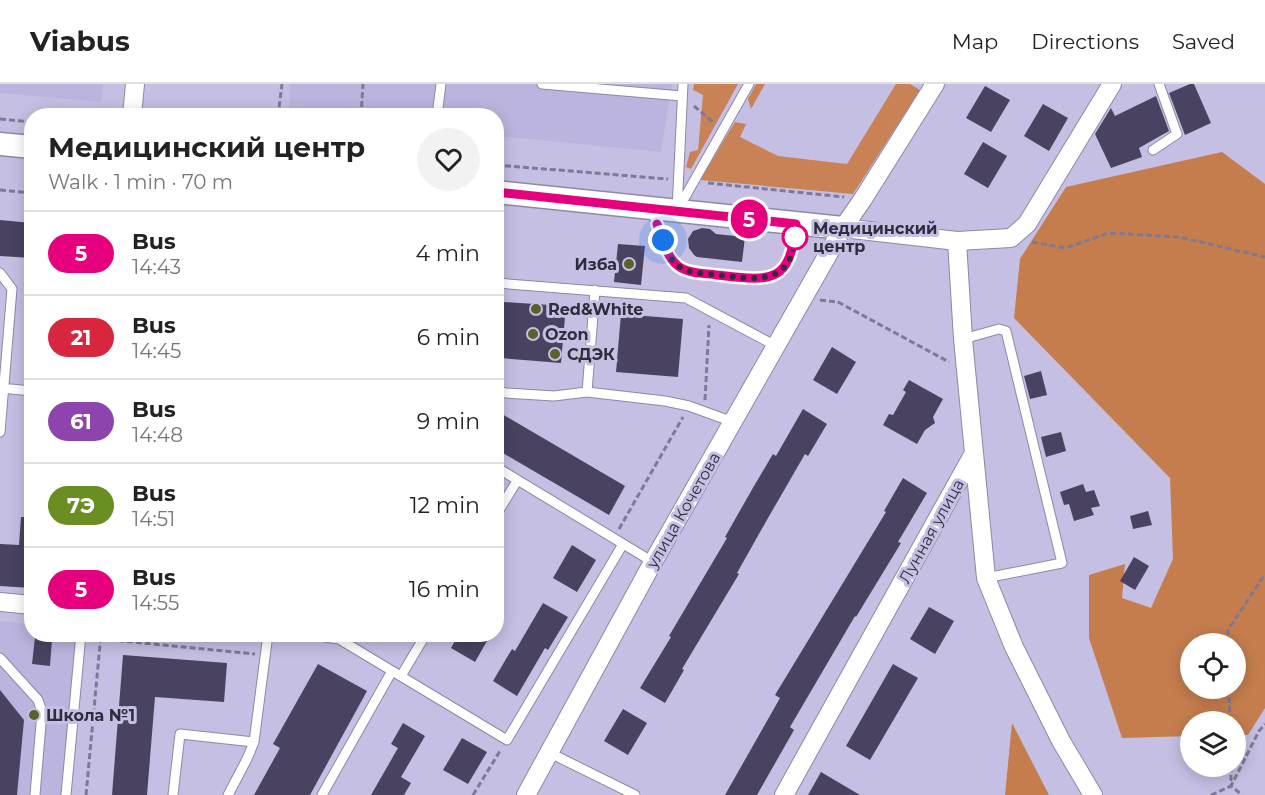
<!DOCTYPE html>
<html lang="en">
<head>
<meta charset="utf-8">
<style>
	:root { --surface:#fff; --page:#f2f2f2; --text:#222; --muted:#767676; --line:#e0e0e0 }
	body { margin:0; font-family:Montserrat,sans-serif; background:var(--page); color:var(--text); height:100vh; display:flex; flex-direction:column; font-size:22px; white-space:nowrap }
	* { box-sizing:border-box; margin:0 }
	p { font-size:20px; color:var(--muted) }
	.icon { flex:none; width:33px; height:33px; fill:none; stroke:currentColor; stroke-width:2; stroke-linecap:round; stroke-linejoin:round }
	.map { position:relative; flex:1; overflow:hidden }
	.side { position:absolute; left:24px; top:24px; width:480px; height:534px; display:flex; flex-direction:column; background:var(--surface); border-radius:24px; box-shadow:0 3px 15px #0003 }
	.side>* { flex:none }
	.badge { padding:0 12px; border-radius:20px; font-size:21px; line-height:39px }
	.buttons { position:absolute; left:1180px; top:549px; display:grid; gap:12px }
	.buttons a { display:grid; place-items:center; width:66px; height:66px; border-radius:50%; background:var(--surface); box-shadow:0 3px 15px #0003; font-size:30px }
	.you { position:absolute; width:30px; height:30px; margin:-15px; border:4px solid #fff; border-radius:50%; background:#1a73e8; box-shadow:0 0 0 9px #1a73e833 }
	.map>.badge { position:absolute; translate:-50% -50%; box-shadow:0 0 0 3px #fff }
	.round { display:grid; place-items:center; flex:none; width:63px; height:63px; border-radius:32px; background:var(--page) }
	.headline { display:flex; align-items:center; justify-content:space-between; height:102px; padding:0 24px }
	h1 { font-size:28px; font-weight:700; line-height:45px }
	ul { padding:0; list-style:none }
	li { display:flex; align-items:center; gap:18px; height:84px; padding:0 24px; border-top:2px solid var(--line) }
	li div { flex:1 }
	li b { display:block; font-size:22px }
	li em { font-style:normal }
	li .badge { min-width:66px; font-weight:700; text-align:center }
	header { display:flex; align-items:center; gap:36px; box-sizing:border-box; height:84px; padding:0 30px; background:var(--surface); border-bottom:2px solid var(--line) }
	header strong { font-size:28px }
	nav { display:flex; gap:33px; margin-inline-start:auto; font-size:21px }
	.map>svg:first-child { display:block }
</style>
</head>
<body>
<header>
<strong>Viabus</strong>
<nav><a>Map</a><a>Directions</a><a>Saved</a></nav>
</header>
<div class="map">
<svg width="1265" height="711" viewBox="0 0 1265 711">
	<rect width="100%" height="100%" fill="#c5bfe3"/>
	<path fill="#bbb4de" d="M0 0H103L101 18 0 9Z
		M290 0H672L661 68 497 52 496 32H289Z
		M0 537 31 540 32 550 76 551 61 711H0Z"/>
	<path fill="#c88255" d="M694 0H738L691 85 686 83 690 68 698 66 703 11 693 6Z
		M756 0H765L751 25 748 15Z
		M896 0H910L920 6 853 110 700 96 735 38 746 40 740 53 778 72 847 80Z"/>
	<path fill="#c57d4e" fill-rule="evenodd" d="M1222 68 1265 100V624L1248 651H1236V638H1191V652L1122 654 1089 554V491L1125 480 1122 514 1151 524 1173 475 1170 394 1014 234 1020 175 1066 103ZM1191 560H1236V604H1191Z
		M1012 639 1049 711H1005Z"/>
	<path fill="#494361" d="M1190 0H1194L1211 39 1185 51 1169 9Z
		M985 2 1010 16 991 48 966 34Z
		M1156 12 1169 47 1139 64 1142 73 1111 84 1095 50 1111 24 1115 32Z
		M1043 20 1068 34 1049 67 1024 52Z
		M983 58 1007 72 988 104 964 90Z
		M0 136 32 139V174L0 172Z
		M702 144 710 145 716 150 745 153 742 178 697 173 694 171 689 164 688 155 693 147Z
		M618 160 645 162 641 201 614 198Z
		M504 218 566 222 561 279 500 274Z
		M621 230 683 235 678 293 616 288Z
		M832 263 856 278 837 310 813 296Z
		M1041 287 1047 311 1030 315 1024 292Z
		M909 296 943 315 933 333 935 339 925 346 917 360 883 341 889 330 893 331 906 308 903 306Z
		M803 325 827 340 808 372 805 370 768 434 737 489 739 490 682 585 684 586 665 619 640 604 671 553 669 552 727 454 725 453 754 402 773 370 776 372Z
		M502 330 625 402 609 431 496 365V339Z
		M1061 348 1066 367 1046 373 1041 353Z
		M903 394 927 409 898 458 901 459 856 533 855 532 790 643 794 646 757 711H725L780 614 775 611 886 428 884 427Z
		M1083 400 1086 408 1094 406 1100 422 1091 424 1094 431 1074 437 1069 420 1064 421 1060 408Z
		M1148 427 1152 441 1133 445 1130 432Z
		M21 433H32V504L0 502V460L19 461Z
		M572 461 596 476 577 508 553 494Z
		M1134 473 1149 482 1135 506 1120 497Z
		M543 519 568 533 548 566 545 564 517 612 493 597 512 565 515 567Z
		M929 523 954 537 935 570 910 555Z
		M459 550H491L475 578 451 564Z
		M35 553 52 555 50 582 32 580Z
		M123 571 227 579 224 618 155 613 147 711H112Z
		M318 580 367 607 310 711H254L280 664 273 660Z
		M893 580 918 594 870 676 846 662Z
		M0 606 24 636 17 711H0Z
		M623 625 647 639 628 671 604 657Z
		M403 639 425 652 401 693 411 699 404 711H371L398 664 391 660Z
		M462 654 487 668 468 700 443 686Z
		M821 688 860 711H808Z"/>
	<g fill="none" stroke-linecap="round" stroke-linejoin="round">
		<g stroke="#8d87a8" stroke-width="11">
			<path id="service" d="M542 0 682 12
				M683 0 677 127 749 0
				M437 32 441 0
				M1153 66 1177 50 1159 0
				M652 126C658 143 663 168 677 181 686 190 704 190 717 191 770 197 790 202 797 140
				M0 189 12 205 0 348
				M496 199 686 214 776 262
				M963 255 999 245 1006 247 1062 479 986 494
				M0 304 32 307
				M496 306 506 309 554 312 587 308 665 317 689 322 733 338
				M587 308 595 206
				M496 383 653 478
				M496 431 517 397
				M305 550 339 555 507 656 623 460
				M0 574 38 616 42 628 35 711
				M401 592 426 550
				M550 669 635 711
				M66 711 81 550
				M173 711 180 650 254 658 268 550
				M228 711 247 675 254 658
				M322 711 392 587"/>
		</g>
		<g stroke="#8d87a8" stroke-width="20">
			<path id="minor" d="M132 32 135 0
				M843 144 957 157 1011 154 1027 140 1112 0
				M974 369 986 494 1014 563 1061 657 1093 711
				M0 518 32 521
				M526 711 653 478 843 144 863 115 935 0
				M784 711 974 369 963 255 957 157"/>
		</g>
		<g stroke="#8d87a8" stroke-width="25">
			<path id="tertiary" d="M0 60 32 63
				M496 108 843 144"/>
		</g>
		<path stroke="#7e7a94" stroke-width="3" stroke-dasharray="6 3" stroke-linecap="butt" d="M694 22 714 39
			M278 32 282 0
			M361 32 363 0
			M0 35 32 38
			M496 81 668 95
			M708 99 844 113
			M0 106 32 109
			M1032 158 1065 164 1109 149 1179 153 1265 173
			M820 216 838 218 949 278
			M705 316 709 241
			M619 445 683 333
			M91 554 255 570
			M1228 560V546L1265 490
			M1229 604 1230 638
			M1231 682V702L1259 647 1265 640
			M86 711 101 550
			M473 711 500 667
			M1211 711 1231 702 1242 711"/>
		<use href="#service" stroke="#fff" stroke-width="9"/>
		<use href="#minor" stroke="#fff" stroke-width="18"/>
		<use href="#tertiary" stroke="#fff" stroke-width="22"/>
	</g>
	<g fill="none" stroke-linecap="round" stroke-linejoin="round">
		<g stroke="#fff" stroke-width="14">
			<path id="line" d="M496 108 796 140C790 201 771 197 717 191 705 189 687 190 677 181 666 172 662 153 657 140"/>
		</g>
		<use href="#line" stroke="#e6007e" stroke-width="9"/>
		<path stroke="#2f2d3b" stroke-width="6" stroke-dasharray="0 10.8" d="M663 156C667 165 669 174 676 180 686 190 704 189 717 191 754 195 791 203 795 153"/>
	</g>
	<circle fill="#fff" stroke="#e6007e" stroke-width="3" cx="795" cy="153" r="12"/>
	<g fill="#5c602d" stroke="#c5bfe3" stroke-width="2">
		<circle cx="629" cy="180" r="6"/>
		<circle cx="536" cy="225" r="6"/>
		<circle cx="533" cy="250" r="6"/>
		<circle cx="555" cy="270" r="6"/>
		<circle cx="34" cy="631" r="6"/>
	</g>
	<g text-anchor="middle" stroke-width="6" stroke-linejoin="round" paint-order="stroke">
		<g font-size="16" font-weight="bold" fill="#2f2d3b" stroke="#c5bfe3" text-anchor="start">
			<text x="813" y="150">Медицинский<tspan x="813" dy="18">центр</tspan></text>
		</g>
		<g font-size="16" font-weight="bold" fill="#2f2d3b" stroke="#c5bfe3" text-anchor="start">
			<text x="617" y="186" text-anchor="end">Изба</text>
			<text x="548" y="231">Red&amp;White</text>
			<text x="545" y="256">Ozon</text>
			<text x="567" y="276">СДЭК</text>
			<text x="46" y="637">Школа №1</text>
		</g>
		<g font-size="16" fill="#2f2d3b" stroke="#c5bfe3">
			<text transform="translate(683 426) rotate(-60)" y="6">улица Кочетова</text>
			<text transform="translate(931 447) rotate(-61)" y="6">Лунная улица</text>
		</g>
	</g>
</svg>
<div class="buttons">
<a><svg class="icon" aria-label="locate" viewBox="0 0 24 24"><circle cx="12" cy="12" r="6"/><path d="M12 2v4M12 18v4M2 12h4M18 12h4"/></svg></a>
<a><svg class="icon" aria-label="layers" viewBox="0 0 24 24"><path d="M12 4l9 5-9 5-9-5zM3 14l9 5 9-5"/></svg></a>
</div>
<div class="you" style="left:663px;top:156px"></div>
<b class="badge" style="left:749px;top:135px;background:#e6007e;color:#fff">5</b>
<section class="side">
<div class="headline"><div><h1>Медицинский центр</h1><p>Walk · 1 min · 70 m</p></div><a class="round"><svg class="icon" aria-label="heart" viewBox="0 0 24 24"><path d="M12 20l-8-8c-3-5 5-10 8-4 3-6 11-1 8 4z"/></svg></a></div>
<ul>
<li><span class="badge" style="background:#e6007e;color:#fff">5</span><div><b>Bus</b><p>14:43</p></div><em>4 min</em></li>
<li><span class="badge" style="background:#d7263d;color:#fff">21</span><div><b>Bus</b><p>14:45</p></div><em>6 min</em></li>
<li><span class="badge" style="background:#8e44ad;color:#fff">61</span><div><b>Bus</b><p>14:48</p></div><em>9 min</em></li>
<li><span class="badge" style="background:#6b8e23;color:#fff">7Э</span><div><b>Bus</b><p>14:51</p></div><em>12 min</em></li>
<li><span class="badge" style="background:#e6007e;color:#fff">5</span><div><b>Bus</b><p>14:55</p></div><em>16 min</em></li>
</ul>
</section>
</div>
</body>
</html>
